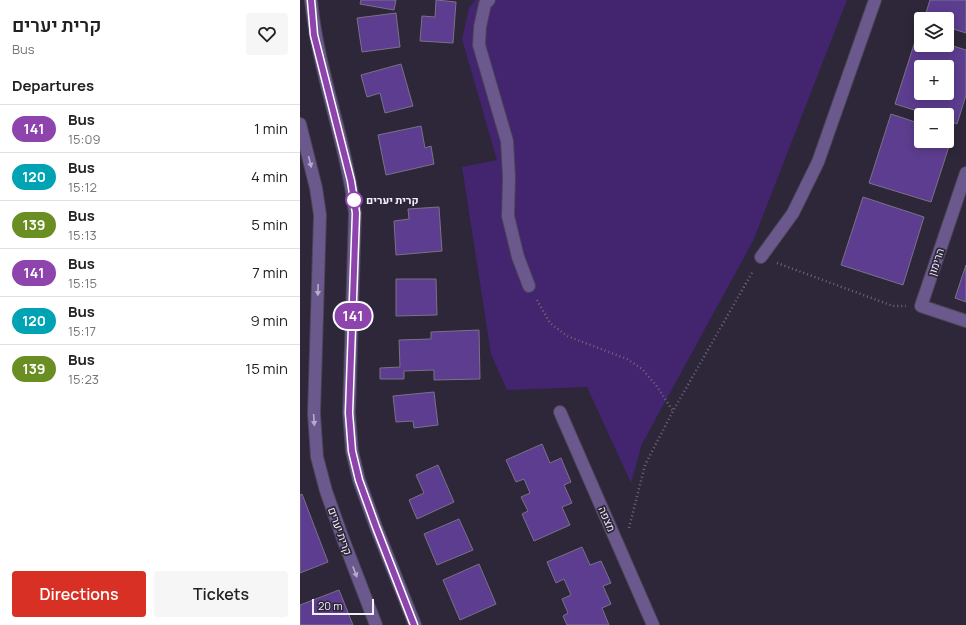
<!DOCTYPE html>
<html lang="en">
<head>
<meta charset="utf-8">
<style>
	:root { --surface:#fff; --page:#f6f6f6; --text:#222; --muted:#767676; --line:#e0e0e0; --accent:#d93025 }
	body { margin:0; font-family:Manrope,Heebo,sans-serif; background:var(--page); color:var(--text); height:100vh; display:flex; flex-direction:column; font-size:15px; white-space:nowrap }
	* { box-sizing:border-box; margin:0 }
	p { font-size:13px; color:var(--muted) }
	.icon { flex:none; width:22px; height:22px; fill:none; stroke:currentColor; stroke-width:2; stroke-linecap:round; stroke-linejoin:round }
	.map { position:relative; flex:1; overflow:hidden }
	.panel { display:flex; flex-direction:column; background:var(--surface); width:300px }
	.panel>* { flex:none }
	.badge { padding:0 8px; border-radius:13px; font-size:14px; line-height:26px }
	.tools { position:absolute; left:614px; top:12px; display:grid; gap:8px }
	.tools a { display:grid; place-items:center; width:40px; height:40px; border-radius:4px; background:var(--surface); box-shadow:0 2px 10px #0003; font-size:20px }
	.scale { position:absolute; left:12px; bottom:10px; width:62px; box-sizing:border-box; padding-left:4px; border:2px solid #f2effb; border-top:0; font-size:11px; line-height:14px; white-space:nowrap; color:#f2effb; -webkit-text-stroke:3px #2d2739; paint-order:stroke }
	.map>.badge { position:absolute; translate:-50% -50%; box-shadow:0 0 0 2px #fff }
	h2 { padding:0 12px; font-size:15px; line-height:36px }
	.round { display:grid; place-items:center; flex:none; width:42px; height:42px; border-radius:4px; background:var(--page) }
	.head { display:flex; align-items:center; justify-content:space-between; height:68px; padding:0 12px }
	h1 { font-size:19px; font-weight:600; line-height:30px }
	.cta { display:flex; gap:8px; margin-top:auto; padding:8px 12px }
	.cta a { flex:1; height:46px; border-radius:4px; background:var(--accent); color:#fff; font-size:16px; font-weight:600; line-height:46px; text-align:center }
	.cta a+a { background:var(--page); color:var(--text) }
	ul { padding:0; list-style:none }
	li { display:flex; align-items:center; gap:12px; height:48px; padding:0 12px; border-top:1px solid var(--line) }
	li div { flex:1 }
	li b { display:block; font-size:15px }
	li em { font-style:normal }
	li .badge { min-width:44px; font-weight:700; text-align:center }
	main { display:flex; flex:1; min-height:0 }
	.map>svg:first-child { display:block }
</style>
</head>
<body>
<main>
<section class="panel">
<div class="head"><div><h1>קרית יערים</h1><p>Bus</p></div><a class="round"><svg class="icon" aria-label="heart" viewBox="0 0 24 24"><path d="M12 20l-8-8c-3-5 5-10 8-4 3-6 11-1 8 4z"/></svg></a></div>
<h2>Departures</h2>
<ul>
<li><span class="badge" style="background:#8e44ad;color:#fff">141</span><div><b>Bus</b><p>15:09</p></div><em>1 min</em></li>
<li><span class="badge" style="background:#00a3b4;color:#fff">120</span><div><b>Bus</b><p>15:12</p></div><em>4 min</em></li>
<li><span class="badge" style="background:#6b8e23;color:#fff">139</span><div><b>Bus</b><p>15:13</p></div><em>5 min</em></li>
<li><span class="badge" style="background:#8e44ad;color:#fff">141</span><div><b>Bus</b><p>15:15</p></div><em>7 min</em></li>
<li><span class="badge" style="background:#00a3b4;color:#fff">120</span><div><b>Bus</b><p>15:17</p></div><em>9 min</em></li>
<li><span class="badge" style="background:#6b8e23;color:#fff">139</span><div><b>Bus</b><p>15:23</p></div><em>15 min</em></li>
</ul>
<div class="cta"><a>Directions</a><a>Tickets</a></div>
</section>
<div class="map">
<svg width="666" height="625" viewBox="0 0 666 625">
	<rect width="100%" height="100%" fill="#2d2739"/>
	<path fill="#43246e" d="M175 0H547L453 241 342 444 331 483 287 387 207 390 191 354 162 167 197 160 162 39 169 8Z"/>
	<path fill="#5d3d8f" stroke="#797287" fill-rule="evenodd" d="M61 0H96L94 10 60 4Z
		M136 0 156 2 153 43 120 41 122 16 135 17Z
		M630 0H666V33L647 27V19H624Z
		M96 13 100 47 62 52 57 18Z
		M617 35 621 36V45L647 44 666 50V95L657 124 647 120V115H630L595 104ZM621 67H647V93H621Z
		M101 64 113 106 85 113 80 93 67 97 61 75Z
		M591 114 621 124V141H647V132L653 134 631 202 569 183Z
		M121 126 125 148 131 146 134 164 86 175 78 135Z
		M563 197 624 217 603 285 541 265Z
		M139 207 142 251 96 255 94 221 109 219 108 209Z
		M666 265V302L655 298Z
		M96 279H136L137 315 96 316Z
		M179 330 180 379 134 380V370L104 371V379H80V368L100 367 99 340 131 339V332Z
		M134 392 138 425 114 428 113 421 96 422 93 396Z
		M242 444 250 463 261 458 271 482 264 485 272 503 262 507 270 525 234 541 222 514 228 511 221 497 230 493 224 479 216 482 206 460Z
		M138 465 154 502 117 519 109 500 124 493 116 475Z
		M2 494 28 562 0 573V495Z
		M159 519 173 550 137 565 124 534Z
		M282 547 290 565 301 561 311 583 303 586 311 604 302 608 309 625H267L263 616 268 613 262 599 271 595 264 579 256 583 247 562Z
		M179 564 196 604 160 620 143 580Z
		M39 590 53 625H0V605Z"/>
	<g fill="none" stroke-linecap="round" stroke-linejoin="round">
		<g stroke="#494354" stroke-width="14">
			<path id="lane" d="M189 0 185 4 180 27 179 45 207 141 209 177 208 216 218 257 229 286
				M461 257 493 213 518 162 575 0"/>
		</g>
		<g stroke="#494354" stroke-width="14">
			<path id="street" d="M11 0C18 72 46 141 55 213L49 413 52 451 59 480 76 527 115 625
				M0 124 16 188 20 215 14 414 17 457 26 491 43 539 76 625
				M666 173 621 306 666 321
				M260 412 353 625"/>
		</g>
		<path stroke="#6e6979" stroke-width="2.5" stroke-dasharray="1 3" stroke-linecap="butt" d="M477 263 593 306H606
			M237 300 250 323 267 336 327 359 342 369 356 385 373 411
			M329 528 345 465 373 411 453 271"/>
		<use href="#lane" stroke="#6b598e" stroke-width="12"/>
		<use href="#street" stroke="#6b598e" stroke-width="12"/>
	</g>
	<defs><path id="oneway-solid" d="M-6-.8H1V-3.2L6.5 0L1 3.2V.8H-6Z"/></defs>
	<g fill="#b5acca">
		<use href="#oneway-solid" transform="translate(10 162) rotate(76)"/>
		<use href="#oneway-solid" transform="translate(18 290) rotate(92)"/>
		<use href="#oneway-solid" transform="translate(14 420) rotate(86)"/>
		<use href="#oneway-solid" transform="translate(55 572) rotate(69)"/>
	</g>
	<g fill="none" stroke-linecap="round" stroke-linejoin="round">
		<g stroke="#fff" stroke-width="9">
			<path id="line" d="M11 0 14 35 51 181 56 213 49 413 52 451 59 480 76 527 114 625"/>
		</g>
		<use href="#line" stroke="#8e44ad" stroke-width="6"/>
	</g>
	<circle fill="#fff" stroke="#8e44ad" stroke-width="2" cx="54" cy="200" r="8"/>
	<g text-anchor="middle" stroke-width="3.5" stroke-linejoin="round" paint-order="stroke">
		<g font-size="11" font-weight="bold" fill="#f2effb" stroke="#2d2739" text-anchor="start">
			<text x="66" y="204">קרית יערים</text>
		</g>
		<g font-size="11" fill="#f2effb" stroke="#2d2739">
			<text transform="translate(636 262) rotate(-71)" y="4">הרימון</text>
			<text transform="translate(307 519) rotate(66)" y="4">מצפה</text>
			<text transform="translate(40 531) rotate(70)" y="4">קרית יערים</text>
		</g>
	</g>
</svg>
<div class="tools">
<a><svg class="icon" aria-label="layers" viewBox="0 0 24 24"><path d="M12 4l9 5-9 5-9-5zM3 14l9 5 9-5"/></svg></a>
<a>+</a>
<a>−</a>
</div>
<div class="scale">20 m</div>
<b class="badge" style="left:53px;top:316px;background:#8e44ad;color:#fff">141</b>
</div>
</main>
</body>
</html>
